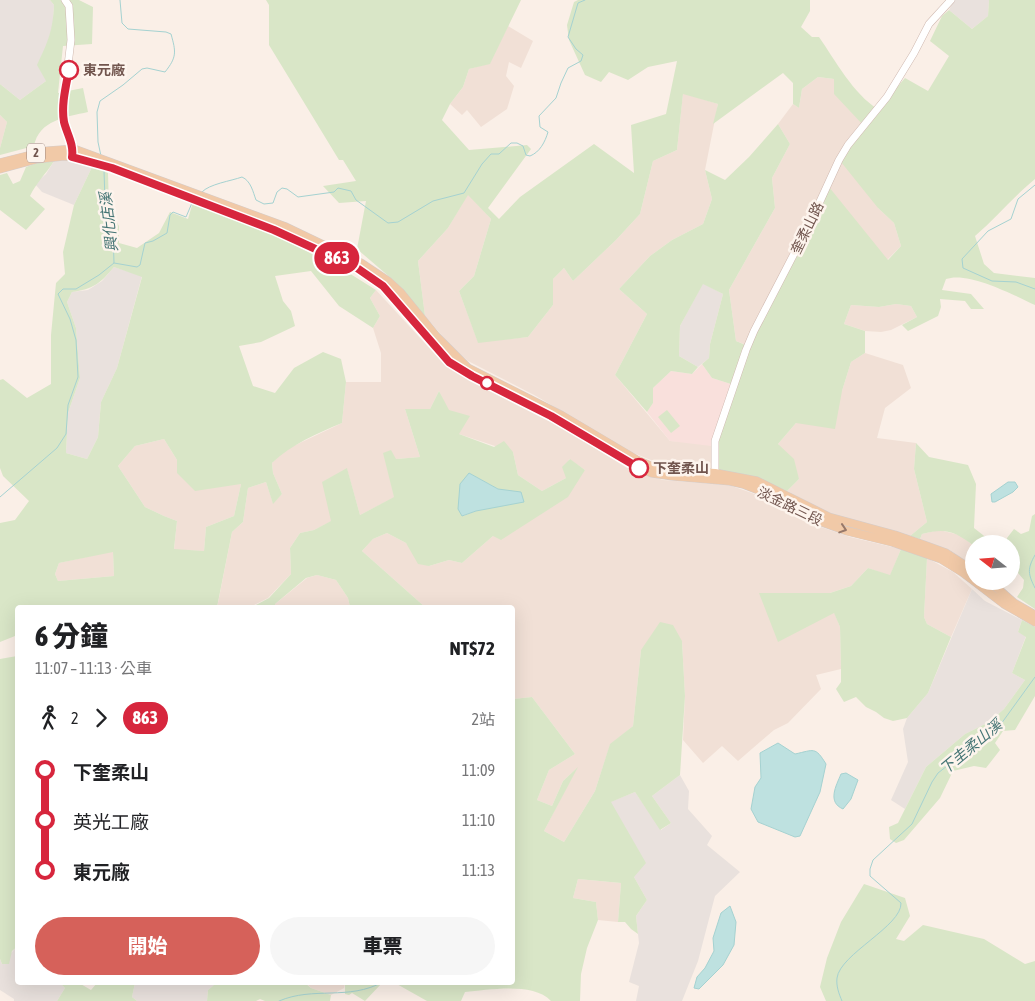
<!DOCTYPE html>
<html lang="zh-TW">
<head>
<meta charset="utf-8">
<style>
	:root { --surface:#fff; --page:#f6f6f6; --text:#202124; --muted:#757577; --accent:#d6615a }
	body { margin:0; font-family:"Asap Condensed","Noto Sans TC",sans-serif; background:var(--page); color:var(--text); height:100vh; display:flex; flex-direction:column; font-size:19px; white-space:nowrap }
	* { box-sizing:border-box; margin:0 }
	p { font-size:16px; color:var(--muted) }
	.icon { flex:none; width:28px; height:28px; fill:none; stroke:currentColor; stroke-width:2; stroke-linecap:round; stroke-linejoin:round }
	.map { position:relative; flex:1; overflow:hidden }
	.details { position:absolute; left:15px; top:605px; width:500px; height:380px; display:flex; flex-direction:column; background:var(--surface); border-radius:5px; box-shadow:0 5px 20px #0002 }
	.details>* { flex:none }
	.badge { padding:0 10px; border-radius:16px; font-size:18px; line-height:32px }
	.needle { width:32px; rotate:287deg }
	.buttons { position:absolute; left:965px; top:535px; display:grid; gap:10px }
	.buttons a { display:grid; place-items:center; width:55px; height:55px; border-radius:50%; background:var(--surface); box-shadow:0 5px 20px #0002; font-size:25px }
	.map>.badge { position:absolute; translate:-50% -50%; box-shadow:0 0 0 2px #fff }
	.legs { display:flex; align-items:center; gap:8px; height:55px; padding:0 20px; font-size:16px }
	.legs p { margin-inline-start:auto }
	.summary { display:flex; align-items:center; justify-content:space-between; height:85px; padding:0 20px }
	h1 { font-size:28px; font-weight:800; line-height:38px }
	.primary-button { display:flex; gap:10px; margin-top:auto; padding:10px 20px }
	.primary-button a { flex:1; height:58px; border-radius:30px; background:var(--accent); color:#fff; font-size:20px; font-weight:800; line-height:58px; text-align:center }
	.primary-button a+a { background:var(--page); color:var(--text) }
	ul { padding:0 20px; list-style:none }
	li { display:flex; align-items:center; gap:18px; height:50px; font-size:19px }
	li i { display:grid; place-items:center; width:8px; height:100%; margin:0 6px; background:currentColor }
	li i::after { content:''; width:12px; height:12px; margin:-6px; border:4px solid; border-radius:50%; background:var(--surface) }
	li p { margin-inline-start:auto }
	li:first-child i { background:linear-gradient(#0000 50%,currentColor 0) }
	li:last-child i { background:linear-gradient(currentColor 50%,#0000 0) }
	.map>svg:first-child { display:block }
</style>
</head>
<body>
<div class="map">
<svg width="1035" height="1001" viewBox="0 0 1035 1001">
	<rect width="100%" height="100%" fill="#faefe7"/>
	<path fill="#f1e0d6" d="M508 26 533 41 521 68 509 62 506 76 514 86 507 109 481 127 467 110 462 115 450 104 463 87 469 69 490 63Z
		M818 77 834 79 864 126 878 208 894 223 901 246 887 260 810 230 798 255 763 312 749 346 736 341 729 290 775 208 772 178 790 144 778 124 793 104 799 108 802 89Z
		M683 93 718 104 705 170 712 199 703 224 672 240 650 256 619 289 647 314 615 375 670 441 716 443 718 471 656 462 631 452 536 396 468 361 452 347 425 316 418 261 448 228 468 194 491 219 474 276 459 291 478 342 528 337 553 305V279L564 268 573 281 616 240 640 214 653 161 677 150Z
		M0 115 7 122 0 148Z
		M376 290 432 351 457 373 556 424 627 468 663 480 729 485 775 501 821 527 850 537 901 549 890 576 868 568 851 586 830 593H759L834 612 840 627 841 669 816 675 821 689 788 723 774 730 738 761 722 746 703 763 683 740 685 696 682 641 641 650 633 726 610 745 595 791 564 842 544 831 576 769 563 781 552 806 537 800 549 770 575 754 532 697 513 699 512 608 425 607 362 551 373 539 387 533 406 543 429 566 449 560 462 563 493 536 585 470 569 459 566 478 542 491 518 475 513 452 459 434 439 391 430 409H405L420 457 396 459 395 497 360 515 347 469 323 482 332 521 314 530 300 533 290 548 291 574 268 598 250 607 217 608 232 532 243 522 248 488 266 482 273 503 282 494 273 473 272 463 285 450 342 423 346 382H381V353L373 328 380 316 370 298Z
		M896 304 911 306 917 317 891 330 881 332 865 331 844 324 851 305 879 307Z
		M865 353 903 365 911 388 885 408 877 438 916 443 914 469 927 522 910 536 863 524 827 512 787 491 799 479 778 444 796 423 842 391 851 362Z
		M164 439 177 460 178 473 241 484 234 516 206 527 204 551 174 550 177 521 164 516 145 507 118 466 135 446Z
		M939 530 960 535 974 546V558L970 564 953 553 920 539 922 534Z
		M113 551 114 576 58 581 55 574 59 563Z
		M927 558 953 572 972 589 951 637 927 624 924 617Z
		M317 575 336 580 348 598 350 607 275 608V604L307 578Z
		M578 879 621 883 618 922 598 920 596 902 573 898Z
		M305 982 345 983 344 988 331 995 311 988Z"/>
	<path fill="#f9e0dc" d="M702 364 712 378 734 385 716 443 711 446 670 441 647 412 653 403V388L671 371 692 374Z"/>
	<path fill="#e9e1dd" d="M0 0H50L54 5 53 25 47 44 46 81 20 100 0 84Z
		M954 0H989L988 16 972 29 949 10Z
		M64 159 76 160 92 167 74 205 42 192 35 184 46 174 54 161Z
		M114 267 142 276 117 368 101 402 98 437 87 459 66 453 68 413 80 378 76 328 67 302 72 292 88 290 102 281Z
		M703 283 723 294 710 344 709 358 698 367 679 356 680 326Z
		M972 589 985 601 1022 620 1018 632 1026 636 1012 673 1025 680 1004 709 989 722 965 734 926 767 905 809 891 800 908 762 903 729 907 718 928 693Z
		M680 775 689 791 688 809 712 836 707 845 740 872 715 896 698 961 682 1001H636L639 986 629 982 639 943 636 916 647 900 634 877 610 802 635 792 661 830 671 823 652 796Z
		M17 946 18 982 60 983 65 988 57 1001H14V999L0 990V959L2 964Z
		M135 983H218L208 990 207 1001H137L132 997Z"/>
	<path fill="#d9e6c7" fill-rule="evenodd" d="M50 0H79L93 7 92 44 63 46 58 93 83 88 88 112C66 117 39 120 34 146L0 155V148L7 122 0 115V84L20 100 46 81 37 65C48 42 53 30 54 5Z
		M266 0H521L490 64 469 69 463 87 450 104 442 120 469 150 527 145 531 149 488 208 499 219 520 197 594 144 634 173 631 125 666 114 677 61 648 67 628 80 609 72 601 82 585 75 569 40 567 25 574 2 578 0H810V11L801 27 812 37H819C835 60 854 95 878 109L905 78 928 91 949 56 930 41 942 16 949 10 972 29 988 16 989 0H1035V179C1013 197 996 218 975 236L984 264 994 273 1035 278V305C1014 295 968 271 946 279L942 290 971 294 984 309H971L965 301 940 299 941 307 938 316 908 331 902 325 917 317 911 306 896 304 879 307 851 305 844 324 865 331V353L851 362 842 391 835 429 796 423 778 444 794 459 799 479 787 491 764 481 718 471 716 443 734 385 712 378 702 364 709 358 710 344 723 294 703 284 680 326 679 356 698 367 692 374 671 371 653 388V403L647 412 615 375 647 314 619 289 650 256 672 240 703 224 712 199 705 170 725 180 749 157 778 124 790 144 772 178 775 208 729 290 736 341 748 346 763 312 798 255 829 187 888 260 901 246 894 223 878 208 841 162 864 126 834 94V79L818 77 802 89 799 108 793 104V83L783 73 713 124 718 104 683 94 677 150 653 161 640 214 616 240 573 281 564 268 553 279V305L528 337 478 343 459 291 474 276 491 219 468 195 448 228 418 261 425 316 392 279 357 249 366 201 339 203 323 186 356 181 343 160H339L269 45V5Z
		M54 161C46 174 36 183 30 196L45 209 26 230 0 210V175L7 173 13 184 20 181 26 167 37 163Z
		M92 167 108 173 109 208 119 226V243L137 248 159 233 170 212 188 219 193 202 268 232 344 270 376 290 370 298 380 316 373 328 339 306 311 271 275 276 283 301 291 311 295 326 261 342 239 346 253 386 275 393 294 368 323 352 341 359 346 382 342 423C316 434 292 444 272 463L273 473 282 494 273 504 266 482 248 488 243 522 232 532 217 607 18 608 17 633 15 636 0 642V523L15 520 29 501 3 476 0 468V380L3 379 27 398 51 384V335L56 283 65 274 63 252 74 205ZM114 267 142 277 117 368 101 402 98 437 87 459 66 453 68 413 80 378 76 328 67 302 72 292C93 289 100 284 114 267ZM164 439 177 460V473L195 491 241 484 234 516 206 527 204 551 174 549 177 521 164 516 145 507 118 466 135 446ZM113 552 114 576 58 581 55 574 59 563Z
		M439 391 449 410 470 416 459 434 494 447 504 441 513 452 518 475 542 491 566 478 562 467 570 459 585 470 568 497 501 540 493 536 462 563 449 560 429 566 418 564 406 543 387 533 373 539 362 551 425 607H350L348 598 336 580 317 575 306 578 275 604V607L250 608 269 598 291 574 290 548 300 533 314 530 331 521 322 482 347 468 360 515 394 497 383 453 391 450 396 459 420 457 405 409H430ZM469 473 498 489 476 511 463 516Z
		M667 410 680 426 671 433 658 417Z
		M916 443 929 457 968 465 976 484 974 528 988 539 984 544H974V546C954 531 946 528 922 534L920 539 910 536 927 522 914 469Z
		M1035 514V609L1017 597 1023 588 1024 580 1018 573 1019 568 1015 560 1011 557V544H1007V538L1014 529 1021 534 1029 531 1032 516Z
		M901 549 927 558 924 617 927 624 951 637 928 693 907 718 893 721 884 718 876 712 866 707 856 697 844 702 836 689 841 682V669L840 627 834 613 778 642 759 593H830L851 586 868 568 890 575Z
		M1022 620 1035 627V696L1015 730 1003 731 995 743 1000 750 986 768 974 766 953 771 940 798 904 840 896 843 890 839 889 827 898 823 926 767 965 734 989 722 1004 709 1025 680 1012 673 1026 637 1018 632Z
		M660 622 673 625 682 641 685 696 680 775 652 796 671 823 660 830 635 792 611 802 646 863 634 877 647 900 636 916 638 934 631 929 625 922H618L621 883 578 879 573 898 596 902 598 920 587 948 581 974 580 1001H551C533 982 489 990 465 992L461 1001H427L395 983 512 982 513 699 532 697 575 754 549 770 537 800 552 806 563 781 578 767 544 831 564 842 595 791 610 744 633 726 641 650Z
		M17 656 18 946 12 951 9 964H2L0 959V659Z
		M864 884 905 898 910 916 896 939 904 941 923 925 984 939 1025 964 1035 961V1001H826L820 987 827 958 841 922Z
		M218 982 305 983 311 988 331 995 330 1001H265L260 999 256 1001H207L208 990Z
		M345 982H382V983L365 1001 352 993 349 995 345 994Z
		M60 983H79L91 990 97 983H135L132 997 137 1001H57L65 988Z"/>
	<path fill="#bee1e0" stroke="#a5d2d1" d="M469 473 498 489 521 492 524 502 476 511 462 516 458 509 460 484Z
		M1008 482H1015L1018 487 1013 492 995 502H992L991 494Z
		M778 743 795 754C814 750 815 746 826 764L820 792 800 836 795 837 758 822 751 809 755 787 761 778 760 753Z
		M846 773 858 780 851 799 843 809C827 802 836 786 841 774Z
		M730 906 736 922 734 945 723 965 699 989 694 988 697 977 705 968 714 951 713 938 721 913Z"/>
	<g fill="none" stroke-linecap="round" stroke-linejoin="round">
		<path stroke="#a5d2d1" stroke-width="1" d="M101 156 98 142 97 112 100 101 123 85 142 69 147 68 165 72C177 57 176 52 171 34L166 32 128 29 122 23 120 0
			M1035 185 1018 199 1011 219 988 231 962 259 963 268 992 281 1016 282 1035 289
			M202 192C209 184 231 181 242 177 251 181 253 192 256 200L264 204 273 203 277 192 282 188 287 189 298 197 334 192 338 188 351 191 356 200 388 223 398 222 433 201 464 193 482 164 491 154H499L511 143H517L523 146 526 155 530 156C540 152 545 142 548 132L540 127 539 116 556 98 561 83 568 68 581 61 583 55 576 49 568 37 578 3 585 0
			M114 263 137 267 140 265 145 243 153 241 167 233 170 215 173 212 186 217 192 203
			M0 497 57 448 66 434 68 405 78 377 76 340 70 319 58 294 63 289H76L99 275 114 263 113 231 105 201 104 170
			M1035 555C1027 569 1028 574 1035 588
			M279 1001C314 986 348 1001 383 982
			M842 1001C839 994 836 986 837 978 840 954 902 926 901 903L870 876V869L873 860 912 824 932 782 938 773 1001 724 1035 677"/>
		<g stroke="#cfb8af" stroke-width="8">
			<path id="secondary" d="M65 0 69 6 71 40 63 107 64 122 74 149 73 154
				M715 477V441L746 350 754 331 811 221 839 160 848 145 887 97 914 53 929 24 951 0"/>
		</g>
		<g stroke="#d4ccca" stroke-width="9">
			<path id="primary" d="M0 163 47 151 74 149 286 227 361 263 388 281 401 293 436 336 468 368 561 415 637 460 653 467 670 470 715 473 757 481 829 517 895 535 924 545 946 553 974 571
				M0 169 37 159 64 156 72 157 112 168 274 230 357 268 383 286 449 362 472 376 551 416 635 466 652 473 672 476 730 481 743 484 779 498 816 520 847 531 892 542 941 559 962 572 974 581
				M974 581 1004 604 1035 622
				M989 581 1014 603 1035 615"/>
		</g>
		<use href="#secondary" stroke="#fff" stroke-width="7"/>
		<use href="#primary" stroke="#f1c9a7" stroke-width="8"/>
	</g>
	<defs><path id="oneway-chevron" d="M-2-3.5L2.5 0L-2 3.5" fill="none" stroke-width="1.6" stroke-linecap="round" stroke-linejoin="round" transform="scale(1.25)"/></defs>
	<use stroke="#977869" href="#oneway-chevron" transform="translate(843 529) rotate(18)"/>
	<g fill="none" stroke-linecap="round" stroke-linejoin="round">
		<g stroke="#fff" stroke-width="11">
			<path id="line-1" d="M69 70C66 86 61 105 64 122 67 134 74 144 72 157L112 168 274 230 357 268 383 286 449 362 472 376 551 416 639 468"/>
		</g>
		<use href="#line-1" stroke="#d7263d" stroke-width="8"/>
	</g>
	<g fill="#fff" stroke="#d7263d" stroke-width="2.5">
		<circle cx="69" cy="70" r="9"/>
		<circle cx="487" cy="383" r="6"/>
		<circle cx="639" cy="468" r="9"/>
	</g>
	<g text-anchor="middle" stroke-width="5" stroke-linejoin="round" paint-order="stroke">
		<rect fill="#fdf4ed" stroke="#9b857e" stroke-width="1" x="27" y="143.5" width="18" height="19" rx="4"/>
		<g font-size="12" font-weight="bold" fill="#71554e">
			<text x="36" y="157">2</text>
		</g>
		<g font-size="14" font-weight="bold" fill="#71554e" stroke="#fdf4ed" text-anchor="start">
			<text x="83" y="75">東元廠</text>
			<text x="653" y="473">下奎柔山</text>
		</g>
		<g font-size="14" fill="#71554e" stroke="#fdf4ed">
			<text transform="translate(807 228) rotate(-64)" y="5">奎柔山路</text>
			<text transform="translate(790 506) rotate(26)" y="5">淡金路三段</text>
		</g>
		<g font-size="15" font-style="italic" fill="#447474" stroke="#fdf4ed">
			<text transform="translate(109 222) rotate(-97)" y="5">興化店溪</text>
			<text transform="translate(971 747) rotate(-40)" y="5">下圭柔山溪</text>
		</g>
	</g>
</svg>
<div class="buttons">
<a><svg class="needle" viewBox="-14 -14 28 28"><path d="M0-13l5 13h-10z" fill="#e53935"/><path d="M0 13l5-13h-10z" fill="#757577"/></svg></a>
</div>
<b class="badge" style="left:337px;top:258px;background:#d7263d;color:#fff">863</b>
<section class="details">
<div class="summary"><div><h1>6 分鐘</h1><p>11:07 – 11:13 · 公車</p></div><b>NT$72</b></div>
<div class="legs"><svg class="icon" aria-label="walk" viewBox="0 0 24 24"><circle cx="13" cy="4" r="2"/><path d="M13 8l-2 6 4 7M11 14l-3 7M7 12l3-4h3l4 4"/></svg>2<svg class="icon" aria-label="forward" viewBox="0 0 24 24"><path d="M9 5l7 7-7 7"/></svg><b class="badge" style="background:#d7263d;color:#fff">863</b><p>2站</p></div>
<ul>
<li><i style="color:#d7263d"></i><b>下奎柔山</b><p>11:09</p></li>
<li><i style="color:#d7263d"></i><span>英光工廠</span><p>11:10</p></li>
<li><i style="color:#d7263d"></i><b>東元廠</b><p>11:13</p></li>
</ul>
<div class="primary-button"><a>開始</a><a>車票</a></div>
</section>
</div>
</body>
</html>
